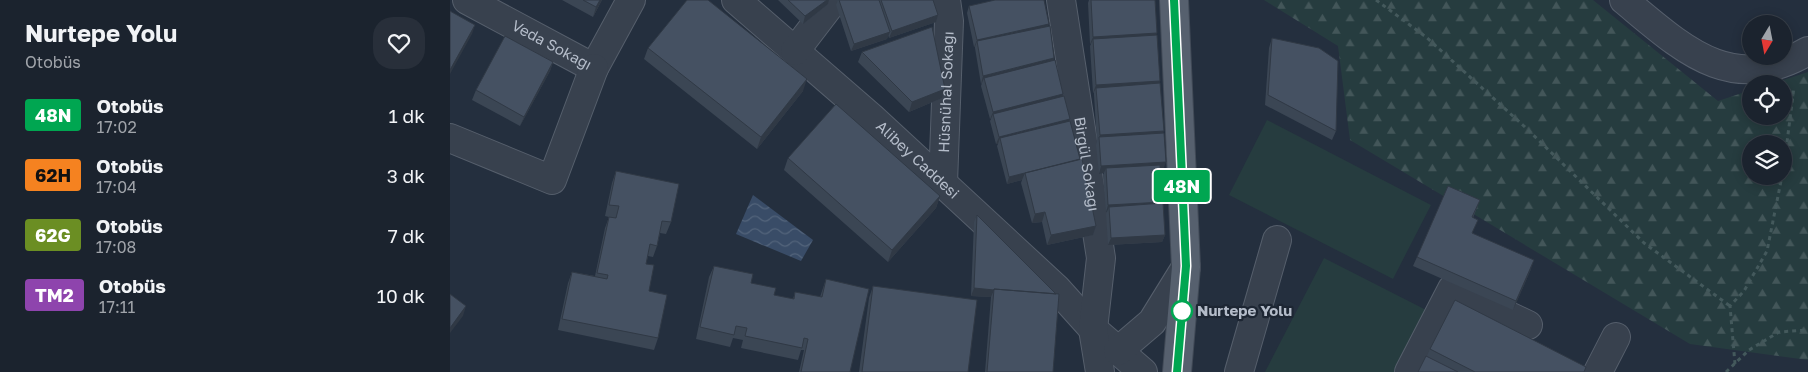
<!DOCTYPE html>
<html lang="tr">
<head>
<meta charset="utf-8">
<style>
	:root { --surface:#1b232e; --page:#282f3a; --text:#f1f3f6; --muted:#a0a4aa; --line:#39404a }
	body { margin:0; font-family:"Golos Text",sans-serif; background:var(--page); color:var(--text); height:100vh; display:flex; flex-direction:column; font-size:19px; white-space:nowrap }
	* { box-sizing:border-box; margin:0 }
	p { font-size:16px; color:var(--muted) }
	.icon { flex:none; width:28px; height:28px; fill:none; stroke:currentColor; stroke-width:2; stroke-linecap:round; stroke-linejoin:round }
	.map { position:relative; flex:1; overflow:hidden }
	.panel { display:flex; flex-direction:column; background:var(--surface); width:450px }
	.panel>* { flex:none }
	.badge { padding:0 10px; border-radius:4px; font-size:18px; line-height:32px }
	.needle { width:32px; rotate:190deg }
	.controls { position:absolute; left:1292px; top:15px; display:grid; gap:10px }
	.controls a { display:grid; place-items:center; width:50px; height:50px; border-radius:50%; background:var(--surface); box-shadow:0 2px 12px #0003,0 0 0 1px var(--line); font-size:25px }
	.map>.badge { position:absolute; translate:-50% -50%; box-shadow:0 0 0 2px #fff }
	.round { display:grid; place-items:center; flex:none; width:52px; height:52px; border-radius:20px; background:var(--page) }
	.headline { display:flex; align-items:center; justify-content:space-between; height:85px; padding:0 25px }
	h1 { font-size:24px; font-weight:700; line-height:38px }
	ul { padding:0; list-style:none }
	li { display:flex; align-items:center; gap:15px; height:60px; padding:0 25px }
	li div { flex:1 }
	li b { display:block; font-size:19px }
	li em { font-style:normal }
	li .badge { min-width:55px; font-weight:700; text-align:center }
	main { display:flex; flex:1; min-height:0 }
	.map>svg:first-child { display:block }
</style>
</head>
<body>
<main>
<section class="panel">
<div class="headline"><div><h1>Nurtepe Yolu</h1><p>Otobüs</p></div><a class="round"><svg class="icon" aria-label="heart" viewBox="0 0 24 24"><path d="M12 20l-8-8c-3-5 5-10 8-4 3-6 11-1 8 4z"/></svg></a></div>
<ul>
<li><span class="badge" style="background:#00a651;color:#fff">48N</span><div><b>Otobüs</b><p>17:02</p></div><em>1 dk</em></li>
<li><span class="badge" style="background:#f58220;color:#111">62H</span><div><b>Otobüs</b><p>17:04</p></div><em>3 dk</em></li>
<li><span class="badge" style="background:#6b8e23;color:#fff">62G</span><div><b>Otobüs</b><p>17:08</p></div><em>7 dk</em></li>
<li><span class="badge" style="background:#8e44ad;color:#fff">TM2</span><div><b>Otobüs</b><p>17:11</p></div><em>10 dk</em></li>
</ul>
</section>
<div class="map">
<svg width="1358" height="372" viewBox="0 0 1358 372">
	<defs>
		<pattern id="forest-firs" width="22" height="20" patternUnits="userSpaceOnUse" patternTransform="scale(1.25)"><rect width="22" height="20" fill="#263c3f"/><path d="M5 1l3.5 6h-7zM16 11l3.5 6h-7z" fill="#435659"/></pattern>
		<pattern id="water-waves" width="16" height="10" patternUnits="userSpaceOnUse" patternTransform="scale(1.25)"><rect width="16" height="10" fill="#394c67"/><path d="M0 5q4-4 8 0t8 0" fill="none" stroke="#53647b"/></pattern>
	</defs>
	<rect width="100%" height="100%" fill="#242f3e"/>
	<path fill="url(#forest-firs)" fill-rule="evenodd" d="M814 0H1143L1268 101 1301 90V116H1334V84H1321L1358 72V360L1240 344 900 140 888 46ZM1301 144H1334V176H1301Z"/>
	<path fill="#263c3f" d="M817 120 981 205 943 279 779 195Z
		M874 258 984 314 954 372H815Z"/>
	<path fill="url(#water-waves)" d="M303 195 363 240 351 261 286 234Z"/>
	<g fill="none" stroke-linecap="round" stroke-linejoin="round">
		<g stroke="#565f6c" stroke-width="30">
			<g id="minor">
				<path id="s1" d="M17 0 144 68 181 0"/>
				<path id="s2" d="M286 0 421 117 607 289 643 329 693 372"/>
				<path id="s3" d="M611 0 651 258 643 329 650 372"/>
				<path d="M1174 0C1232 48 1281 97 1358 51"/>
				<path d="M345 51 381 4 379 0"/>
				<path d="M0 138 102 180 144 68"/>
				<path id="s4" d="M493 183 499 21 496 0"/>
				<path d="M668 351 702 322 736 267"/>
				<path d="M789 372 827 240"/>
				<path d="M959 372 1002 289 1078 325"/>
				<path d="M1148 372 1166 337"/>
			</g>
		</g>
		<g stroke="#414a57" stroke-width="30">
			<path id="major" d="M724 0 736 267 727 372"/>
		</g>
		<path stroke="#44595c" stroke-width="3" stroke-dasharray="4 4" stroke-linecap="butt" d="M926 0 976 37 1075 127 1194 243 1280 306
			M1334 166 1344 87
			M1285 364 1280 306 1294 291 1317 251 1332 176
			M1276 372 1299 350 1329 332 1358 330"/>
		<use href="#minor" stroke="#38414e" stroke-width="28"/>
		<use href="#major" stroke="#56606e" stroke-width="28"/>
	</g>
	<path fill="#3b4654" d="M112 0H152L143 17Z
		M328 0H379L378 4 353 24Z
		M388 0H483L488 15 486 22 439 38 438 35 437 39 401 51 386 5Z
		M639 0H705L706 35 713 133V170H711L712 203 715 235 712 242 658 245 656 214 657 212H656L653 175 654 173 649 174 646 145 647 142 644 95V92L643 93 640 46 641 44H640L638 3Z
		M519 6 598 26 604 58 603 61 646 226 643 235 597 245 592 222 582 223 571 183 572 180 557 184 547 146 548 144H546L540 121 541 119H540L531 86 532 83 531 84 525 48V47H524L517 13Z
		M822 38 886 131 882 140 815 105 819 48Z
		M198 48 353 91 307 149 194 59Z
		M412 52 492 98 459 112 408 62Z
		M103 62 100 71 70 126 22 100 26 90Z
		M338 158 490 196 486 208 438 262 334 170Z
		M166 171 221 222 216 234 210 233 207 246 203 257 198 256 196 264 199 291 208 338 204 350 108 330 118 283 122 272 145 276 155 228 159 217 155 216 162 183Z
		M1030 200 1023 218V233L1081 269 1063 310 963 266 967 257Z
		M527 215 603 372H535L541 297 521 296 524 222Z
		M264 266 301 283 324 295 343 299 345 292 370 297 376 279 400 372H349L354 350H351L348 360 291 348 293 340 283 338 280 347 246 339 259 277Z
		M423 286 518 372H409L419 298Z
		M980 349 1136 367 1135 372H968L977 356Z"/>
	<path fill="#303945" d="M150 0H152L143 17 146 7Z
		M377 0H379L378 4 353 24 355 16Z
		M488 15 486 22 439 38 442 31Z
		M599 24 597 31 527 41 525 47H524L527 40Z
		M25 25 22 34 0 74V70Z
		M440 32 437 39 401 51 404 44Z
		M707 33 704 40 643 39 641 44H640L643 37Z
		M604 58 601 66 534 78 532 83 531 84 533 76Z
		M103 62 100 71 70 126 74 117Z
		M357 79 353 91 307 149 311 137Z
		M710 81 707 88H646L644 92 643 93 646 85Z
		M495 89 492 98 459 112 462 102Z
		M613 94 611 101 543 114 541 119H540L543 112Z
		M620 119 617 126 550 138 548 144H546L549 137Z
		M714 131 711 138 649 137 647 142 650 135Z
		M630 159 575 173 572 180 557 184 559 177Z
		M716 162 713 170 656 173V168L654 173 649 174 651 166Z
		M490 196 486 208 438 262 442 250Z
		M713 202 710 209 659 207 657 212H656L658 205Z
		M595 212 592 222 582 223 585 214Z
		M646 226 643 235 597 245 601 235Z
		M715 235 712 242 658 245 661 238Z
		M1084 260 1081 269 1063 310 1066 301Z
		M524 288 544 290 541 297 521 296Z
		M16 306 13 316 0 333V328Z"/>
	<path fill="#455162" stroke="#303945" d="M133 0H150L146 7Z
		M237 0H258L357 79 311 137 198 48Z
		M338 0H377L355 16Z
		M389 0H429L440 32 404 44Z
		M431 0H483L488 15 442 31Z
		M545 0H594L599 24 527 40 519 6Z
		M641 0H705L707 33 643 37Z
		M0 11 25 25 0 70Z
		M600 26 604 58 533 76 527 41Z
		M482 27 495 89 462 102 412 52Z
		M707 35 710 81 646 85 643 39Z
		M55 36 103 62 74 117 26 90Z
		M822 38 869 48 888 61 886 131 818 95Z
		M605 60 613 94 543 112 534 78Z
		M710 83 714 131 650 135 646 88Z
		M614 96 620 119 549 137 543 114Z
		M386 104 490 196 442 250 338 158Z
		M620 121 630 159 559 177 550 138Z
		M714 133 716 162 651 166 649 137Z
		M632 159 646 226 601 235 595 212 585 214 575 173Z
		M710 165 713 202 658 205 656 168Z
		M166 171 229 184 221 222 212 221 207 246 200 244 196 264 204 265 199 291 217 295 208 338 112 319 122 272 157 279 158 275 147 273 159 217 166 218 169 206 159 205Z
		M998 186 1030 200 1022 217 1028 220 1022 233 1084 260 1066 301 967 257Z
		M713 203 715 235 661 238 659 207Z
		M527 215 606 294 544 289V290L524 288Z
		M264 266 303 274 301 283 326 288 324 295 344 299 345 292 372 297 376 279 419 289 400 372H351L358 339 354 338 352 348 295 336 297 328 286 326 284 335 250 327Z
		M423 286 527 300 518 372H412Z
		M544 289 609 294 603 372H537Z
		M0 294 16 306 0 328Z
		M1005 300 1136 367 1134 372H1025L980 349Z
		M976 356 1008 372H968Z"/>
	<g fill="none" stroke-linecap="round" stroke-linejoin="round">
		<g stroke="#fff" stroke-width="11">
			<path id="line" d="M724 0 736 266 727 372"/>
		</g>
		<use href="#line" stroke="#00a651" stroke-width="8"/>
	</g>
	<circle fill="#fff" stroke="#00a651" stroke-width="2.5" cx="732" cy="311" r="10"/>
	<g text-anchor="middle" stroke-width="4.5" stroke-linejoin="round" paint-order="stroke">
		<g font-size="15" fill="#b4bcc9" stroke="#1d2633">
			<text dy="5" stroke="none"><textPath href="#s1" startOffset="96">Veda Sokağı</textPath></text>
			<text dy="5" stroke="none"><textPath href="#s4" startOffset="91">Hüsnühal Sokağı</textPath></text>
			<text dy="5" stroke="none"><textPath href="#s2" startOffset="242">Alibey Caddesi</textPath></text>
			<text dy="5" stroke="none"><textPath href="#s3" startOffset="166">Birgül Sokağı</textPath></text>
		</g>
		<g font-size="15" font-weight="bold" fill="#b4bcc9" stroke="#1d2633" text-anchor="start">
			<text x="747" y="316">Nurtepe Yolu</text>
		</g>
	</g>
</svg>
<div class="controls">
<a><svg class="needle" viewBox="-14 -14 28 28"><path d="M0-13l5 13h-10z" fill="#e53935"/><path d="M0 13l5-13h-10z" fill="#a0a4aa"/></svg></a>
<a><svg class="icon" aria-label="locate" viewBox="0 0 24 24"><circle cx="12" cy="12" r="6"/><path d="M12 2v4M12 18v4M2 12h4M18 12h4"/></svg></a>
<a><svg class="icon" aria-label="layers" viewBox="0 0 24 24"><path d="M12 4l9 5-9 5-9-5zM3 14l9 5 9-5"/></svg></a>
</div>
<b class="badge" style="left:732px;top:186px;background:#00a651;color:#fff">48N</b>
</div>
</main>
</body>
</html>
